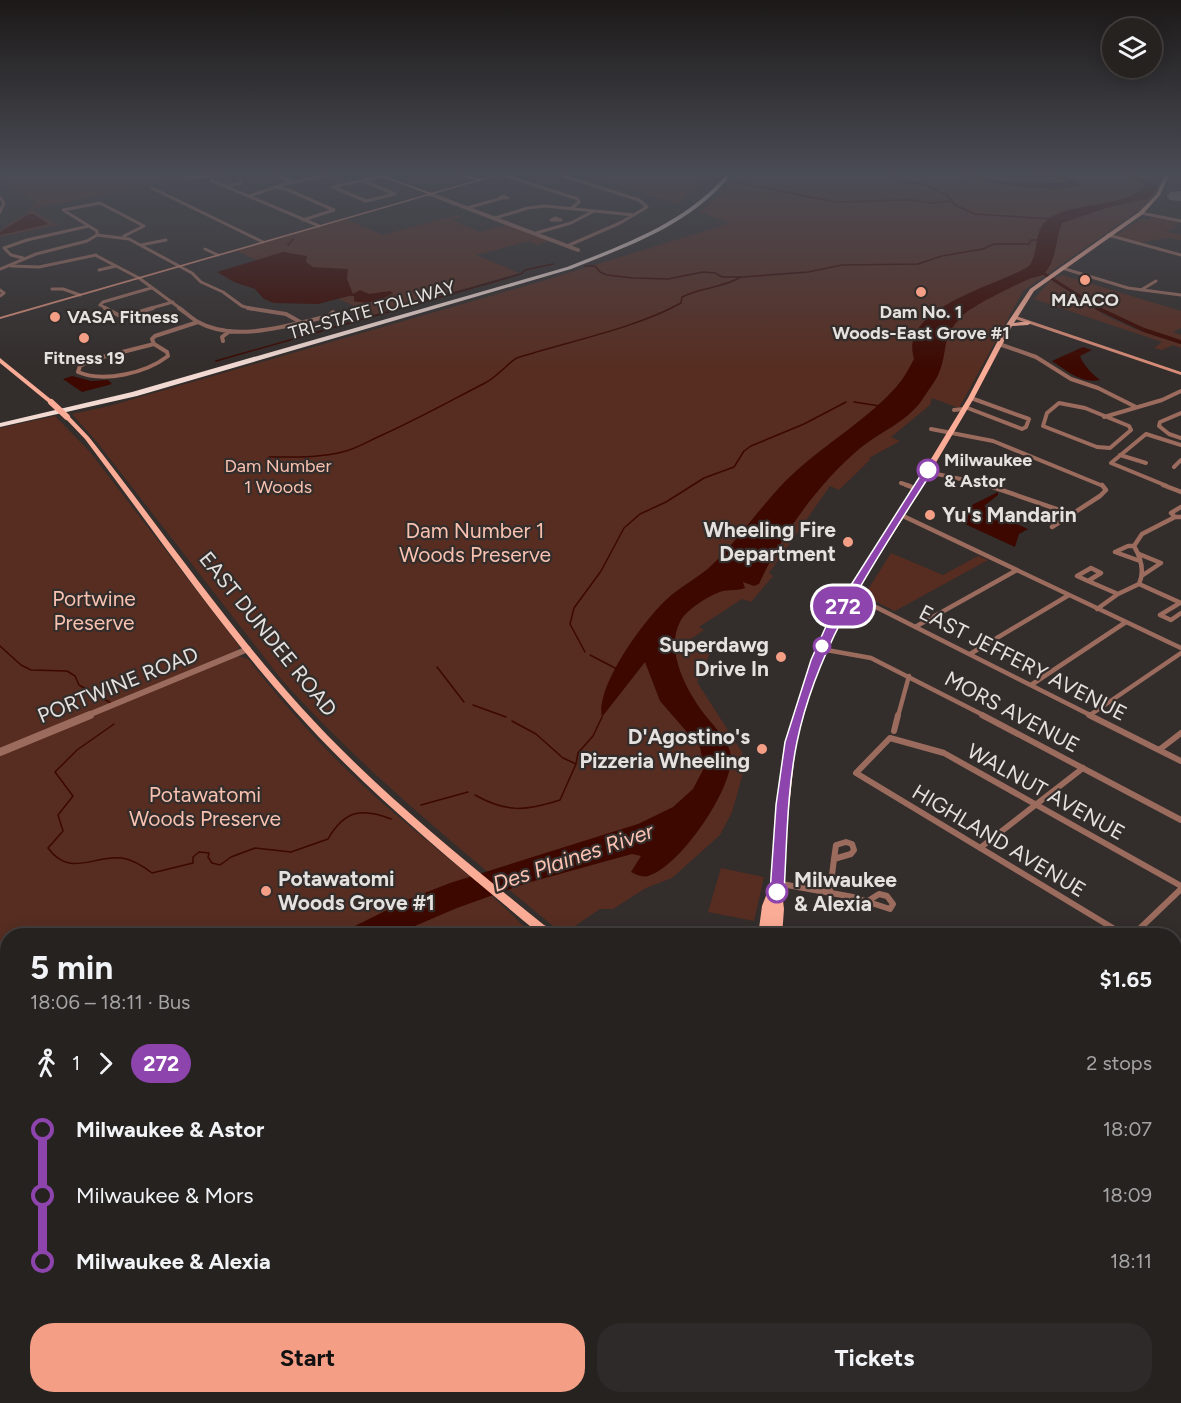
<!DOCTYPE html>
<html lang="en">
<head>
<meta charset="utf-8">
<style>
	:root { --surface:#262220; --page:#2e2a29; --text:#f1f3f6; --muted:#a4a4a5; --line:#423f3e; --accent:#f49e86 }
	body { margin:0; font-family:Figtree,sans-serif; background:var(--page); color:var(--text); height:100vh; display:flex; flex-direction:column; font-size:22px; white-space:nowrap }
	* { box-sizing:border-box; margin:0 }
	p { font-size:20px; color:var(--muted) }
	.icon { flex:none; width:33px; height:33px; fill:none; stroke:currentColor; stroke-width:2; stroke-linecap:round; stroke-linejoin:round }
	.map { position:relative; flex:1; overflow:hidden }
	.details { position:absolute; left:0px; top:928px; width:1182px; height:476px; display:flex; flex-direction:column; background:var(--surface); border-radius:24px 24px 0 0; box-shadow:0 3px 15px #0003,0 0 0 2px var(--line) }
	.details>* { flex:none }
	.badge { padding:0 12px; border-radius:20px; font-size:21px; line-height:39px }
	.controls { position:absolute; left:1102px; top:18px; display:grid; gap:12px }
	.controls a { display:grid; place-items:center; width:60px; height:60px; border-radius:50%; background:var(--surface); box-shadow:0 3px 15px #0003,0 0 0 2px var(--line); font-size:30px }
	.map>.badge { position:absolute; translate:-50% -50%; box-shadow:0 0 0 3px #fff }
	.legs { display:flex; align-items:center; gap:9px; height:66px; padding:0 30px; font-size:20px }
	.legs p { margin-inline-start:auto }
	.headline { display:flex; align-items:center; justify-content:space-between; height:102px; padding:0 30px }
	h1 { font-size:33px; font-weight:700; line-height:45px }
	.action { display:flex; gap:12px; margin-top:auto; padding:12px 30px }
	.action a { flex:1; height:69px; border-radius:24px; background:var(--accent); color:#111; font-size:24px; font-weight:700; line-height:69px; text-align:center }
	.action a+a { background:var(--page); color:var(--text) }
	ul { padding:0 30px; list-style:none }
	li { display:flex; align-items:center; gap:21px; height:66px; font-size:22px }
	li i { display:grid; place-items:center; width:9px; height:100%; margin:0 8px; background:currentColor }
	li i::after { content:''; width:15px; height:15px; margin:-8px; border:4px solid; border-radius:50%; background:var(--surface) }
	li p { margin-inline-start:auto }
	li:first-child i { background:linear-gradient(#0000 50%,currentColor 0) }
	li:last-child i { background:linear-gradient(currentColor 50%,#0000 0) }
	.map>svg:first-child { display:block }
</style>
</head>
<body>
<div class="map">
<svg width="1181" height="1403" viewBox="0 0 1181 1403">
	<rect width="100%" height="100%" fill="#332d2b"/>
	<path fill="#572d21" d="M0 173H167L181 179 31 209 58 225 0 237V230L26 214 35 202 0 181Z
		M580 173H711L705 180 677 204Z
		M739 173H1165L1155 195 1145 206 1023 291 959 408 932 398 930 405 891 437 900 441 869 458 871 459 839 490 830 486 769 573 773 576 751 602 742 599 699 627 704 630 688 641 710 653 697 682 742 752 743 773 732 812 720 835 672 878 646 888 613 909H600L563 934C465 853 367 775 282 680L97 442 72 414 109 406 539 282 731 223 699 212 722 193Z
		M458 215 462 217 451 220 480 232 510 224 549 241 537 245 529 241 476 255 519 273 373 315 237 251 346 219 382 235Z
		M1153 217 1179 223 1172 226 1177 228 1164 231 1181 235V240C1167 236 1157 240 1143 242 1135 244 1123 238 1115 236L1141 219 1148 220Z
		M1062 275 1181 311V328L1173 332 1181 335V341L1122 321 1053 279Z
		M1051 280 1106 316 1135 329 1181 344V348L1173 345 1162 350 1154 348 1162 342 1034 299Z
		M55 416 90 452 239 646 238 650 0 750V428Z
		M891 553 943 575 978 556 988 560 895 611 864 596Z
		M238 656 248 659C287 709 331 757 379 800 430 845 486 886 533 936H8V1396L137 1397 132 1403H0V754Z
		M721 868 764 877 754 921 708 912Z"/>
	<path fill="#3c0800" d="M951 173H962L1010 183H1068L1057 178 1017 173C1034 173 1069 173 1082 184 1061 198 976 180 951 173Z
		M1117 173H1132L1158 185 1151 197 1147 199 1109 207 1062 223C1055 240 1057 259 1045 273 1043 276 1034 277 1029 279 1015 285 970 307 962 316 940 339 949 348 939 373 935 382 927 392 922 400 906 423 879 432 858 450 818 484 781 536 759 584L754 586 743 582 745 588C735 592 726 588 715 594 704 599 685 611 680 622 665 650 686 689 702 711 711 724 730 740 731 757 733 789 679 868 648 876 642 878 636 874 631 872L641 856 632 854 527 883 457 908 415 926 399 936H335L407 900 450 883 638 824 673 807 693 789 704 768 700 747 660 701 645 662 602 717C595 687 644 620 666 600 680 586 699 578 713 564 743 535 765 499 795 472 828 442 868 419 897 386 904 378 909 368 914 359 898 307 998 286 1029 266 1039 253 1034 232 1045 222 1067 200 1132 209 1144 184Z
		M29 214H34L48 224 0 235V232Z
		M283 252 307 256 306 262 313 267 348 269 347 279 353 294 360 290 369 294 390 291 393 293C381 300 369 305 354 301V296H349L318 304 274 303 264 299 255 289 234 282 217 272Z
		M1083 347 1092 350 1080 356C1085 367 1091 373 1100 380 1082 384 1067 371 1052 361Z
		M72 376 91 381 108 380 112 384 82 392 63 379Z
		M998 492V495L984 506 1003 518 1028 529 1019 534 1015 547 965 524 972 505Z
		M0 1048 8 1057 7 1148 0 1152Z
		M7 1308V1359L0 1368V1314Z
		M601 1397H637L653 1402 664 1397H706L702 1403H598Z"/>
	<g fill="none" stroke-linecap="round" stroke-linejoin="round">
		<path stroke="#3c0800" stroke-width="1.5" d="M876 173 893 176 905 182 924 184 947 195 955 205 975 214 1052 219
			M732 181 835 202 910 200 931 203 951 201
			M288 245 293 239
			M585 266H595L600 272 607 275 633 278 668 279 703 272 715 273 722 277H743L808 272 842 265 918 264 942 256 983 249 994 244H1029L1031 240H1038
			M216 361 521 274 525 270 553 264
			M854 402 880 406
			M269 457C295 457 321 458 346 451 357 448 369 441 380 436 416 420 450 401 485 383 497 377 510 361 517 358 569 341 634 329 681 303L682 297C701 287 720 289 741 277
			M0 646 21 665 31 670 67 671 75 676 79 685 111 703
			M585 652 570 624 574 608 601 571 624 528 640 514 666 502 704 478 734 467 744 451 751 446 804 424 846 402
			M590 655 617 669
			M437 667 464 702
			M473 705 506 717
			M512 721 536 734 563 758 576 764
			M114 724 77 750 55 772 73 796 58 815 63 831 48 848C70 878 93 855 122 858 134 860 143 866 152 873L193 863V857L199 852 209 853 208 857 212 863 220 865 231 857 255 848 291 852 328 839C344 811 361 807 391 819
			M475 795C507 813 526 811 560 800L576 764 578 753 593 736 602 717
			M421 805 468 792"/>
		<path stroke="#3c0800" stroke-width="3" d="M1038 270 1100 309"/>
		<path stroke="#3c0800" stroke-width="4" d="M1097 308 1144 330 1181 342"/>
		<path fill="#7c7674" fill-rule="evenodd" d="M1181 191V201L1170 200 1167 196 1170 192Z"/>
		<path stroke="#9b6b5d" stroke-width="3" d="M257 173 276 175 293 182
			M452 173 479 180
			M554 173 639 200 647 207 620 223 567 246
			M209 174 213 181 319 226
			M500 174 578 199 579 202 572 208
			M184 178 241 173
			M363 181 395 194
			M228 186 241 183
			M275 187 288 190 334 210 303 220
			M333 187 366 201 395 194
			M333 187 383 176
			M152 188 263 242
			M249 196 285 184 339 173
			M504 196 508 198H499Z
			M0 197 4 203 0 212
			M467 208 499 199
			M63 210 100 203 144 226 124 236
			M63 210 97 231V235
			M1141 213 1181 221
			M495 218 528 208 545 206 634 215
			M555 218 561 220H551Z
			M536 233 571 223 594 211
			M1108 235 1181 255
			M141 245 166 240
			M205 249 218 255
			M95 255 139 278 181 309
			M23 258 11 255 4 248 27 240 89 226
			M11 266 39 267 96 255
			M1062 268 1128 288 1181 295
			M0 269 36 254 87 241 97 235 129 239 192 273 201 282 223 292 242 306 252 309
			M99 270 116 266
			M52 289H63L80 295
			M0 290 4 293 0 296
			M1141 290 1156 281
			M108 309 100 305 103 302 151 288
			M148 309 173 302"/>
		<path stroke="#9b6b5d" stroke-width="4" d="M105 308 122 317 153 308
			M179 308C185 312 191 318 198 322 235 343 290 325 329 316L333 312
			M248 308 286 314 302 323
			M223 341 222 337 230 331
			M154 344 167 352 168 356C146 373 104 383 78 372L80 366 91 360Z
			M154 344 152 339 155 336 198 322
			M999 344 1036 357 1071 379 1098 388 1136 407
			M1059 403 1085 408 1129 426 1131 430 1110 448 1097 447 1043 426 1047 413Z
			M965 407 1022 429 1026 427 1029 419 971 398
			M954 410 964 409
			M1181 413 1160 422 1159 426 1169 434 1181 438
			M1104 417 1162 400 1181 391
			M931 429 993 441 1103 486
			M1120 455 1146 463
			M1174 467 1181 460
			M927 472 994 486
			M901 483 910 486
			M1167 486 1111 463 1146 434 1181 445"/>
		<path stroke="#9b6b5d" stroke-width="4.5" d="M906 485 917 489
			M987 485 1071 514
			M1163 485 1181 492
			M901 515 1181 648
			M1175 517 1171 513 1181 507
			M1052 527 1100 496 1106 490 1102 485
			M1134 546H1128L1115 552 1140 561
			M1139 554 1161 563 1143 575
			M1091 568 1101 573 1088 581 1077 576Z
			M1088 581 1118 594
			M1139 584 1181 603
			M850 594 1092 716
			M1180 603 1160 615 1171 620 1181 613
			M1097 609 1118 594 1139 584C1145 571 1141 558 1134 546L1142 534 1175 517H1181
			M915 627 1017 570
			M821 649 871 658 985 716
			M970 654 1069 595
			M1031 685 1126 622
			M1090 715 1181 653
			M898 716 909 676"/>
		<path stroke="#9b6b5d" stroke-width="6" d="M982 715 1181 820
			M1089 715 1181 761
			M894 731 898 715
			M1159 750 1181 733
			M846 842 852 844 854 850 851 854 834 859 836 845Z
			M980 848 1083 768
			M776 883 853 897 890 909 893 904 887 896 879 894 868 901
			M830 891 834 859
			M1126 936 856 773 890 738 944 753 1181 886
			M1132 936 1181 889
			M1174 966 1181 969"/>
		<path stroke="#9b6b5d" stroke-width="8" d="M1174 1080 1181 1073
			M1174 1213 1181 1218
			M1174 1293 1181 1298
			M449 1396 452 1403
			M376 1401 380 1396
			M186 1403 191 1396
			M725 1403 728 1396
			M802 1403 804 1396
			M1067 1403 1072 1396
			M1177 1403 1181 1398"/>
		<path stroke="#9b6b5d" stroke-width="4" d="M430 194 578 250"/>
		<path stroke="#9b6b5d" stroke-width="6" d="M86 716 248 649"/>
		<path stroke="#9b6b5d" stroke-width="8" d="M0 752 90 715"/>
		<path fill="#d88c77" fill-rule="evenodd" d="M372 173H376L431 193 502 173H506L0 319V317L428 194Z
			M1012 316H1016L1181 372V375L1012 318Z"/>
		<path fill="#fbac96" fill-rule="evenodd" d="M1166 173H1170L1160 195 1143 214 1034 291 1014 323 1028 321 1031 323 1028 325 1012 326 974 398 905 515 836 624 820 660 796 742 781 883 784 909 782 936H770L773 904 770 936H758L762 906 771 883 786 742 812 660 828 624 897 515 968 398 1006 325 1030 289 1139 212 1156 195Z
			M0 358 53 401V403H49L0 363Z
			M65 416H69L89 437C159 526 224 621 300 706 373 787 459 856 544 925L559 933 561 936H546L536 931C452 861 367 792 294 710 218 625 154 530 85 439L65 418Z
			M546 1396H561L559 1403H543Z
			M1092 1396H1110L1114 1403H1095Z"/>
		<path fill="#f2dad3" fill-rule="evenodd" d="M728 173H732C693 224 629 246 571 269L137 396 0 427V423L132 392 567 267C625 244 687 222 728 173Z"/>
		<path stroke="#fbac96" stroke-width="6" d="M51 402 67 417"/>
	</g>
	<linearGradient id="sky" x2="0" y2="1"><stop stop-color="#1c1918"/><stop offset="0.47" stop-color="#4a4c55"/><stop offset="1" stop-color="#4a4c55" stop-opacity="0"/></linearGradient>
	<rect width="1181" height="369" fill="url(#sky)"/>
	<path fill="#8e44ad" stroke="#fff" stroke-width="1.5" d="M928 467 933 470C879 556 818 640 797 742 787 791 787 843 784 892L777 897 772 896 770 892 776 805 785 742 811 660 827 624 844 596 924 470Z"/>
	<g fill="#f49e86" stroke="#332d2b" stroke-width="2">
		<circle cx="1085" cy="280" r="6"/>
		<circle cx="921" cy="292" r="6"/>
		<circle cx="55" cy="317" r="6"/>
		<circle cx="84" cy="338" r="6"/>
		<circle cx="930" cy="515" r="6"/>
		<circle cx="848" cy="542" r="6"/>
		<circle cx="781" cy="657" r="6"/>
		<circle cx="762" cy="749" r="6"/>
		<circle cx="266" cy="891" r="6"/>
	</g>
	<g fill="#fff" stroke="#8e44ad" stroke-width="3">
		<circle cx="928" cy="470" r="10"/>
		<circle cx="822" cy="646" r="8"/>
		<circle cx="777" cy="892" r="10"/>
	</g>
	<g text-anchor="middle" stroke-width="4.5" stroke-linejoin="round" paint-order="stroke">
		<g font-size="18" font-weight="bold" fill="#e5e1df" stroke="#332d2b">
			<text x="1085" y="306">MAACO</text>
			<text x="921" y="318">Dam No. 1<tspan x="921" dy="21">Woods-East Grove #1</tspan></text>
			<text x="67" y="323" text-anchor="start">VASA Fitness</text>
			<text x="84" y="364">Fitness 19</text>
		</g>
		<g font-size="18" fill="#e5e1df" stroke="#332d2b">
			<text transform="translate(372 310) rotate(-16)" y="6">TRI-STATE TOLLWAY</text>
		</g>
		<g font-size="18" font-weight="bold" fill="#e5e1df" stroke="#332d2b" text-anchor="start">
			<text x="944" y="466">Milwaukee<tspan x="944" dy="21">&amp; Astor</tspan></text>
		</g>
		<g font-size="18" fill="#f9c1b0" stroke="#332d2b">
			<text x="278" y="472">Dam Number<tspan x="278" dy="21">1 Woods</tspan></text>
		</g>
		<g font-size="21" font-weight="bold" fill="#e5e1df" stroke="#332d2b" text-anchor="end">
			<text x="942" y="522" text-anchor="start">Yu's Mandarin</text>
			<text x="836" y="537">Wheeling Fire<tspan x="836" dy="24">Department</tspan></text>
			<text x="769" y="652">Superdawg<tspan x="769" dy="24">Drive In</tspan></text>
			<text x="750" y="744">D'Agostino's<tspan x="750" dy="24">Pizzeria Wheeling</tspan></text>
			<text x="278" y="886" text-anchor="start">Potawatomi<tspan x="278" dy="24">Woods Grove #1</tspan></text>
		</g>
		<g font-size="21" fill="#f9c1b0" stroke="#332d2b">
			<text x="475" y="538">Dam Number 1<tspan x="475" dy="24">Woods Preserve</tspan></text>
			<text x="94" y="606">Portwine<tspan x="94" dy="24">Preserve</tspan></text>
			<text x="205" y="802">Potawatomi<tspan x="205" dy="24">Woods Preserve</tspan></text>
		</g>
		<g font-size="21" fill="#e5e1df" stroke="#332d2b">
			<text transform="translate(268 634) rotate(51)" y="7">EAST DUNDEE ROAD</text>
			<text transform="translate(1023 663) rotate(27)" y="7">EAST JEFFERY AVENUE</text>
			<text transform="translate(118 685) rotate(-22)" y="7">PORTWINE ROAD</text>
			<text transform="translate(1012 712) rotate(28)" y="7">MORS AVENUE</text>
			<text transform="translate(1046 792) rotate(29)" y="7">WALNUT AVENUE</text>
			<text transform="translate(999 841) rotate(31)" y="7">HIGHLAND AVENUE</text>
		</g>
		<g font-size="21" font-weight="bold" fill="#e5e1df" stroke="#332d2b" text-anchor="start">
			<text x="794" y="887">Milwaukee<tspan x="794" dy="24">&amp; Alexia</tspan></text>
		</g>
		<g font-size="22" font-style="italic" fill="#fcc3b3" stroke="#332d2b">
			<text transform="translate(573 857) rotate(-19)" y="8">Des Plaines River</text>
		</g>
	</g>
</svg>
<div class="controls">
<a><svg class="icon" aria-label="layers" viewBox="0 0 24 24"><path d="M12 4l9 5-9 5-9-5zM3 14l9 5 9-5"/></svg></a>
</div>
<b class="badge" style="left:843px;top:606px;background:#8e44ad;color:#fff">272</b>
<section class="details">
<div class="headline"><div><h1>5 min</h1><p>18:06 – 18:11 · Bus</p></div><b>$1.65</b></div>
<div class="legs"><svg class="icon" aria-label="walk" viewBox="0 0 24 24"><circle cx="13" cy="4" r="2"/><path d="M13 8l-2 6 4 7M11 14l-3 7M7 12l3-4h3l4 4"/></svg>1<svg class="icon" aria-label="forward" viewBox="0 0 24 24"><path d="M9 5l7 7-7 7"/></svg><b class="badge" style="background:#8e44ad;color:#fff">272</b><p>2 stops</p></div>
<ul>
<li><i style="color:#8e44ad"></i><b>Milwaukee &amp; Astor</b><p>18:07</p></li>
<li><i style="color:#8e44ad"></i><span>Milwaukee &amp; Mors</span><p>18:09</p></li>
<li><i style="color:#8e44ad"></i><b>Milwaukee &amp; Alexia</b><p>18:11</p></li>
</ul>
<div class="action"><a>Start</a><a>Tickets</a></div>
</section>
</div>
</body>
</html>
